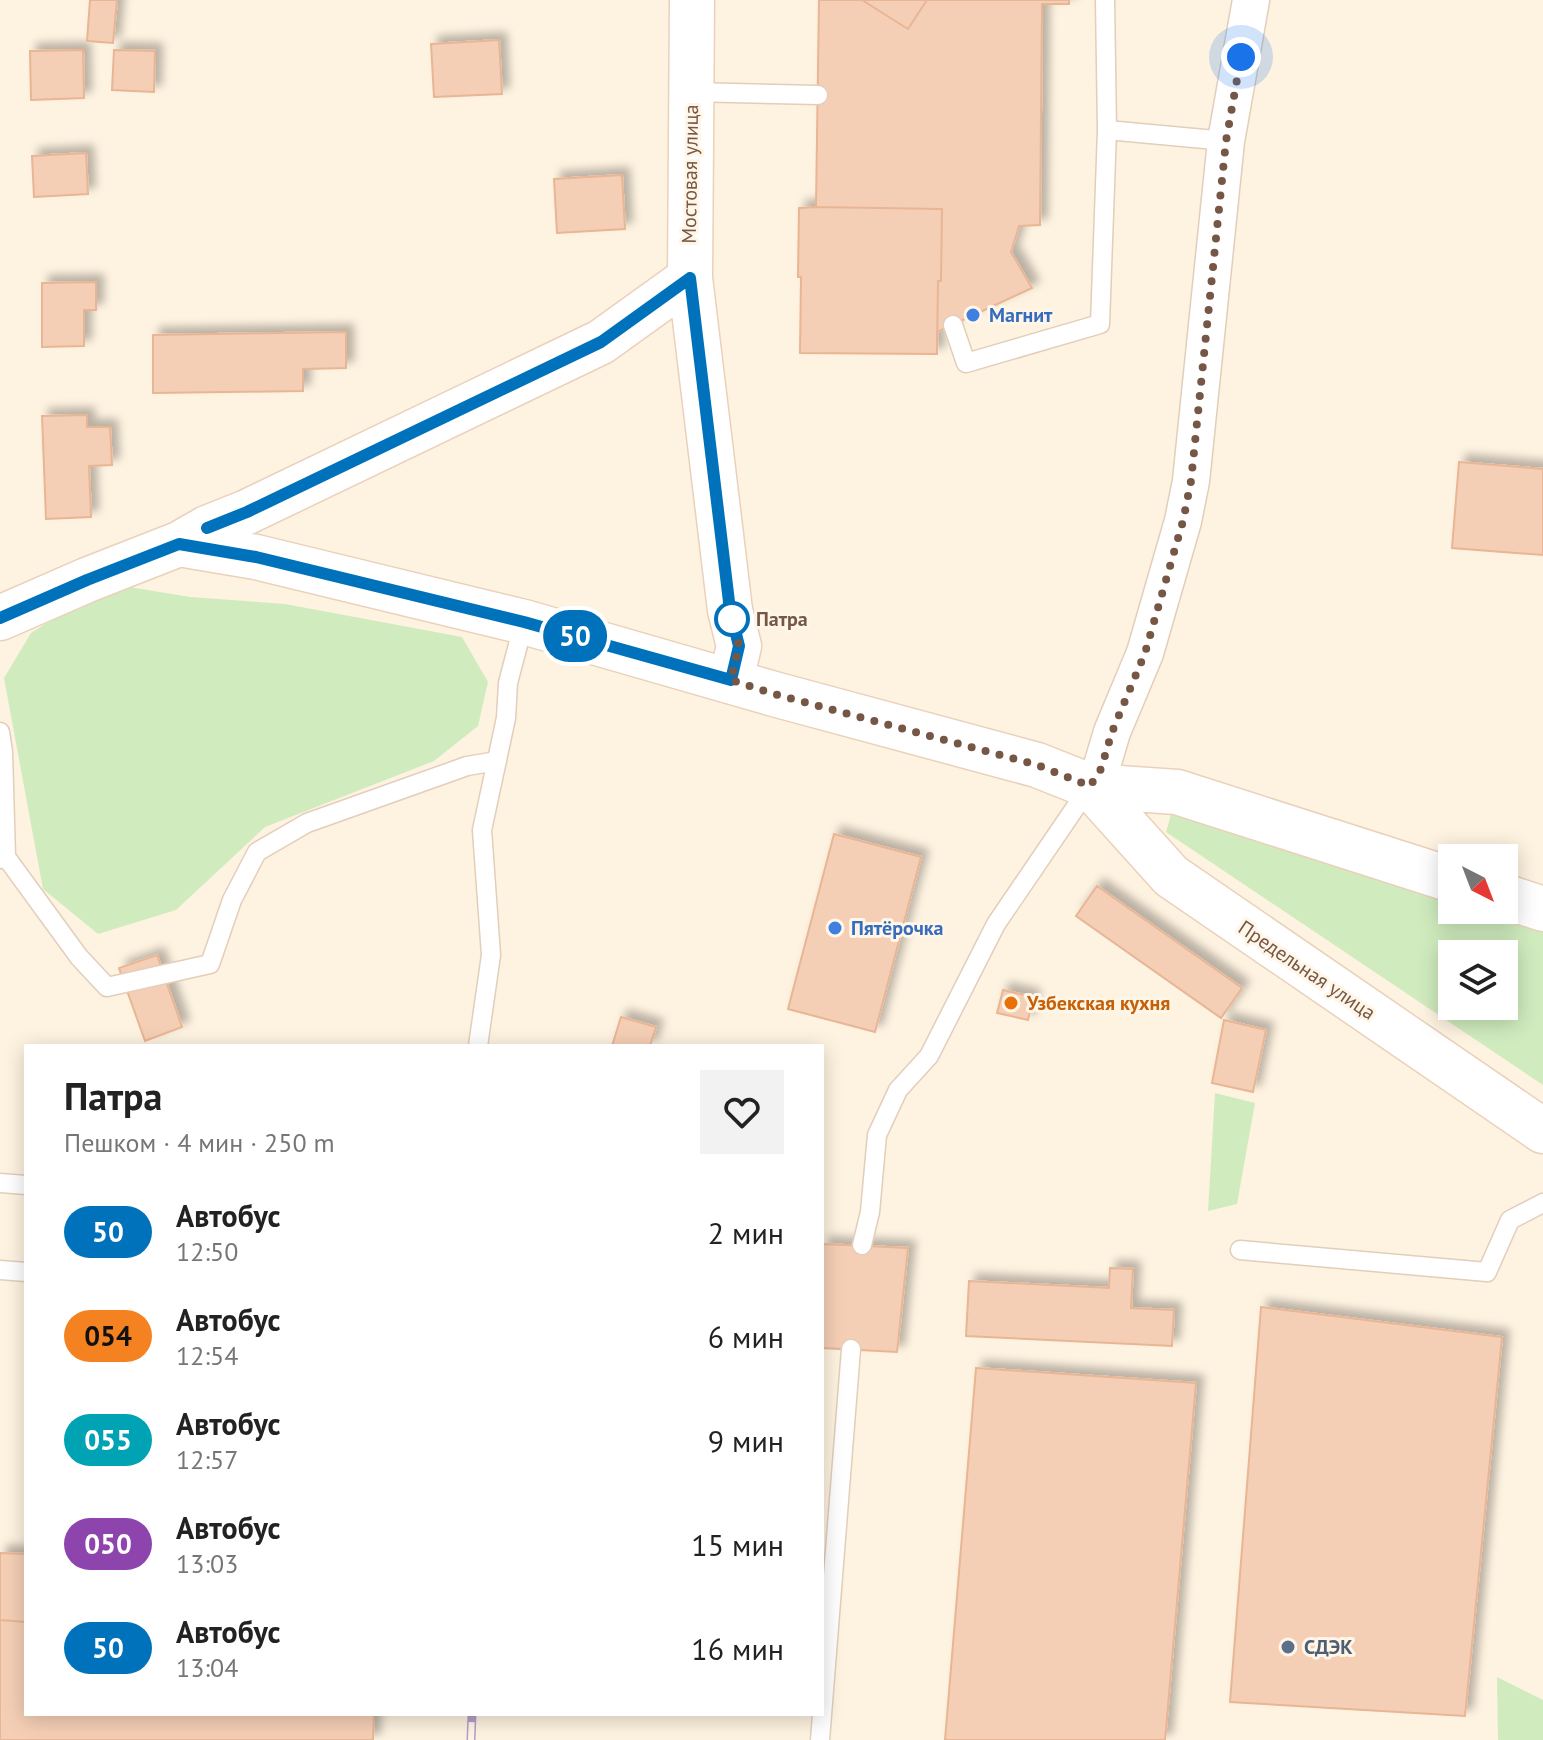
<!DOCTYPE html>
<html lang="ru">
<head>
<meta charset="utf-8">
<style>
	:root { --surface:#fff; --page:#f2f2f2; --text:#222; --muted:#767676 }
	body { margin:0; font-family:"PT Sans",sans-serif; background:var(--page); color:var(--text); height:100vh; display:flex; flex-direction:column; font-size:30px; white-space:nowrap }
	* { box-sizing:border-box; margin:0 }
	p { font-size:26px; color:var(--muted) }
	.icon { flex:none; width:44px; height:44px; fill:none; stroke:currentColor; stroke-width:2; stroke-linecap:round; stroke-linejoin:round }
	.map { position:relative; flex:1; overflow:hidden }
	.sheet { position:absolute; left:24px; top:1044px; width:800px; height:672px; display:flex; flex-direction:column; background:var(--surface); border-radius:0px; box-shadow:0 4px 20px #0003 }
	.sheet>* { flex:none }
	.badge { padding:0 16px; border-radius:26px; font-size:28px; line-height:52px }
	.needle { width:52px; rotate:138deg }
	.buttons { position:absolute; left:1438px; top:844px; display:grid; gap:16px }
	.buttons a { display:grid; place-items:center; width:80px; height:80px; border-radius:0px; background:var(--surface); box-shadow:0 4px 20px #0003; font-size:40px }
	.you { position:absolute; width:40px; height:40px; margin:-20px; border:6px solid #fff; border-radius:50%; background:#1a73e8; box-shadow:0 0 0 12px #1a73e833 }
	.map>.badge { position:absolute; translate:-50% -50%; box-shadow:0 0 0 4px #fff }
	.round { display:grid; place-items:center; flex:none; width:84px; height:84px; border-radius:0px; background:var(--page) }
	.overview { display:flex; align-items:center; justify-content:space-between; height:136px; padding:0 40px }
	h1 { font-size:38px; font-weight:700; line-height:60px }
	ul { padding:0; list-style:none }
	li { display:flex; align-items:center; gap:24px; height:104px; padding:0 40px }
	li div { flex:1 }
	li b { display:block; font-size:30px }
	li em { font-style:normal }
	li .badge { min-width:88px; font-weight:700; text-align:center }
	.map>svg:first-child { display:block }
</style>
</head>
<body>
<div class="map">
<svg width="1543" height="1740" viewBox="0 0 1543 1740">
	<defs>
		<filter id="shadow"><feDropShadow dx="7" dy="-7" stdDeviation="4" flood-color="#0004"/></filter>
	</defs>
	<rect width="100%" height="100%" fill="#fef2e0"/>
	<path fill="#d0ecbe" fill-rule="evenodd" d="M123 586 190 597 285 604 462 637 488 682 478 726 434 761 265 827 176 910 98 934 43 889 4 678 31 633 72 607Z
		M1173 808 1452 900V910H1482L1543 930V1085L1166 832ZM1452 954H1504V1006H1452Z
		M1215 1093 1255 1103 1237 1204 1208 1211Z
		M1497 1677 1543 1700V1740H1498Z"/>
	<path fill="#f5cfb5" stroke="#e8b595" stroke-width="2" filter="url(#shadow)" d="M90 0H117L113 43 87 41Z
		M819 0H862L908 29 927 0H1069V4H1042L1040 225 1019 226 1011 252 1032 288 937 332V354L800 353 801 277H798L799 208 816 207Z
		M862 0H927L908 29Z
		M499 40 502 94 434 97 431 44Z
		M83 50 84 98 31 100 30 51Z
		M114 50 155 51 154 92 112 90Z
		M86 153 88 194 34 197 32 156Z
		M622 175 625 229 557 233 554 179Z
		M816 207 942 209 941 281H938L937 354 800 353 801 277H798L799 208Z
		M96 282V310H84V346L42 347V283Z
		M346 332V368L303 369V391L153 393V335Z
		M87 415V427H110L112 465 89 466 91 517 46 519 42 416Z
		M1459 462 1543 469V555L1452 548Z
		M834 834 921 857 875 1032 788 1009Z
		M1097 886 1242 988 1221 1018 1076 916Z
		M157 955 182 1027 145 1041 119 968Z
		M1003 990 1033 997 1028 1020 997 1013Z
		M621 1017 656 1027 650 1046H612Z
		M1224 1020 1266 1030 1253 1092 1212 1083Z
		M822 1244 908 1248 897 1352 822 1348Z
		M1110 1268 1133 1269 1131 1308 1174 1310 1172 1346 966 1336 969 1281 1109 1288Z
		M1261 1307 1502 1337 1465 1716 1230 1702Z
		M976 1368 1196 1383 1165 1740H945Z
		M0 1553 26 1554V1622L0 1620Z
		M0 1620 26 1622V1714H374L373 1740H0Z"/>
	<g fill="none" stroke-linecap="round" stroke-linejoin="round">
		<g stroke="#e2cebb" stroke-width="21">
			<path id="lane" d="M1105 0 1107 130 1226 141
				M691 92 818 95
				M953 325 966 363 1100 324 1107 130
				M0 732 3 752 6 857 0 859
				M6 857 79 957 107 987 210 964 232 900 257 852 307 823 467 766 497 761
				M478 1046 491 955 482 830 506 718 508 683 524 622
				M0 1183 26 1185
				M862 1245 870 1212 877 1135 898 1090 929 1056 996 924 1090 786
				M1240 1250 1487 1272 1510 1220 1543 1203
				M0 1270 26 1272
				M820 1740 851 1349"/>
		</g>
		<g stroke="#e2cebb" stroke-width="39">
			<path id="street" d="M1090 786 1101 769 1112 732 1145 653 1183 521 1191 481 1226 141 1251 0"/>
		</g>
		<g stroke="#ead1bb" stroke-width="47">
			<path id="secondary" d="M692 0 690 278 730 610 739 646 731 680
				M179 544 256 557 524 622 774 694 1037 765 1090 786 1177 792 1452 880
				M0 618 87 580 179 544 207 528 247 512 601 342 690 278
				M1090 786 1171 876 1543 1131
				M1504 896 1543 909"/>
		</g>
		<use href="#lane" stroke="#fff" stroke-width="18"/>
		<use href="#street" stroke="#fff" stroke-width="36"/>
		<use href="#secondary" stroke="#fff" stroke-width="44"/>
		<g stroke="#b49ec7" stroke-width="9">
			<path id="rail" d="M471 1740 472 1714"/>
		</g>
		<use href="#rail" stroke="#fff6e7" stroke-width="6" stroke-dasharray="18" stroke-linecap="butt"/>
	</g>
	<g fill="none" stroke-linecap="round" stroke-linejoin="round">
		<g stroke="#fff" stroke-width="18">
			<path id="line" d="M0 618 87 580 179 544 256 557 524 622 731 680 739 646 730 610 690 278 601 342 247 512 207 528"/>
		</g>
		<use href="#line" stroke="#0072bc" stroke-width="12"/>
		<path stroke="#765746" stroke-width="8" stroke-dasharray="0 14.4" d="M732 619 730 610 739 646 731 680 774 694 1037 765 1090 786 1101 769 1112 732 1145 653 1183 521 1191 481 1226 141 1241 57"/>
	</g>
	<g fill="#3f7fe0" stroke="#fff6e7" stroke-width="3">
		<circle cx="973" cy="315" r="8"/>
		<circle cx="835" cy="928" r="8"/>
	</g>
	<circle fill="#fff" stroke="#0072bc" stroke-width="4" cx="732" cy="619" r="16"/>
	<circle fill="#e8710a" stroke="#fff6e7" stroke-width="3" cx="1011" cy="1003" r="8"/>
	<circle fill="#5c6f8a" stroke="#fff6e7" stroke-width="3" cx="1288" cy="1647" r="8"/>
	<g text-anchor="middle" stroke-width="6" stroke-linejoin="round" paint-order="stroke">
		<g font-size="20" fill="#765746" stroke="#fff6e7">
			<text transform="translate(690 174) rotate(-89)" y="7">Мостовая улица</text>
			<text transform="translate(1307 970) rotate(34)" y="7">Предельная улица</text>
		</g>
		<g font-size="20" font-weight="bold" fill="#366cbe" stroke="#fff6e7" text-anchor="start">
			<text x="989" y="322">Магнит</text>
			<text x="851" y="935">Пятёрочка</text>
		</g>
		<g font-size="20" font-weight="bold" fill="#765746" stroke="#fff6e7" text-anchor="start">
			<text x="756" y="626">Патра</text>
		</g>
		<g font-size="20" font-weight="bold" fill="#c56008" stroke="#fff6e7" text-anchor="start">
			<text x="1027" y="1010">Узбекская кухня</text>
		</g>
		<g font-size="20" font-weight="bold" fill="#4e5e75" stroke="#fff6e7" text-anchor="start">
			<text x="1304" y="1654">СДЭК</text>
		</g>
	</g>
</svg>
<div class="buttons">
<a><svg class="needle" viewBox="-14 -14 28 28"><path d="M0-13l5 13h-10z" fill="#e53935"/><path d="M0 13l5-13h-10z" fill="#767676"/></svg></a>
<a><svg class="icon" aria-label="layers" viewBox="0 0 24 24"><path d="M12 4l9 5-9 5-9-5zM3 14l9 5 9-5"/></svg></a>
</div>
<div class="you" style="left:1241px;top:57px"></div>
<b class="badge" style="left:575px;top:636px;background:#0072bc;color:#fff">50</b>
<section class="sheet">
<div class="overview"><div><h1>Патра</h1><p>Пешком · 4 мин · 250 m</p></div><a class="round"><svg class="icon" aria-label="heart" viewBox="0 0 24 24"><path d="M12 20l-8-8c-3-5 5-10 8-4 3-6 11-1 8 4z"/></svg></a></div>
<ul>
<li><span class="badge" style="background:#0072bc;color:#fff">50</span><div><b>Автобус</b><p>12:50</p></div><em>2 мин</em></li>
<li><span class="badge" style="background:#f58220;color:#111">054</span><div><b>Автобус</b><p>12:54</p></div><em>6 мин</em></li>
<li><span class="badge" style="background:#00a3b4;color:#fff">055</span><div><b>Автобус</b><p>12:57</p></div><em>9 мин</em></li>
<li><span class="badge" style="background:#8e44ad;color:#fff">050</span><div><b>Автобус</b><p>13:03</p></div><em>15 мин</em></li>
<li><span class="badge" style="background:#0072bc;color:#fff">50</span><div><b>Автобус</b><p>13:04</p></div><em>16 мин</em></li>
</ul>
</section>
</div>
</body>
</html>
